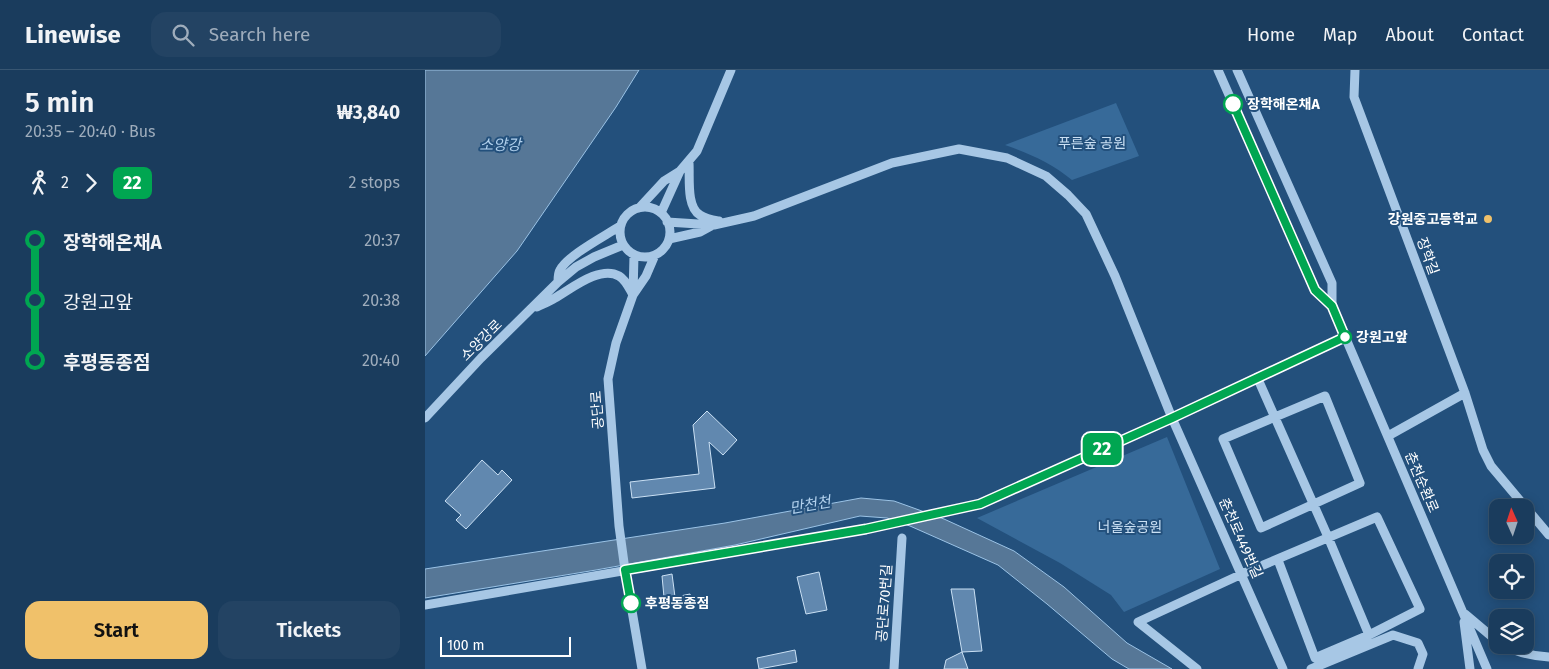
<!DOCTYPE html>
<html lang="en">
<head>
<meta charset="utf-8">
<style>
	:root { --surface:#1a3c5d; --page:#234363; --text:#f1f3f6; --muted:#9fadbc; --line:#385672; --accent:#f0c16a }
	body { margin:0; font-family:"Fira Sans","Noto Sans KR",sans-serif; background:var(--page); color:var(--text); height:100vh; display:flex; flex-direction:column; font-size:19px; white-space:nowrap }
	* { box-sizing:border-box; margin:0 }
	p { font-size:16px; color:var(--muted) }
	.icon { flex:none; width:28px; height:28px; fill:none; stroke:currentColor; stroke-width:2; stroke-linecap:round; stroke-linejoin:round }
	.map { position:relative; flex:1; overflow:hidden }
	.details { display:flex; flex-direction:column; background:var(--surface); width:425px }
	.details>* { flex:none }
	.badge { padding:0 10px; border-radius:8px; font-size:18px; line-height:32px }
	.needle { width:32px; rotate:357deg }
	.buttons { position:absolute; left:1064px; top:429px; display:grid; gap:10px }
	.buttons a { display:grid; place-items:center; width:45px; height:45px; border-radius:10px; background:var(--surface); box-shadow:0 2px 12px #0003,0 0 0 1px var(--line); font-size:25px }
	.scale { position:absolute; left:15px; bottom:12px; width:131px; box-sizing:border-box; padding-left:5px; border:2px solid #fff; border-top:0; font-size:14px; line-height:18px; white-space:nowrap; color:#fff; -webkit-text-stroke:4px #23507c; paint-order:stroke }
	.map>.badge { position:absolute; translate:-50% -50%; box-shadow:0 0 0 2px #fff }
	.legs { display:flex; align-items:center; gap:8px; height:55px; padding:0 25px; font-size:16px }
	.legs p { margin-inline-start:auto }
	.head { display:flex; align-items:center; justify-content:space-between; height:85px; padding:0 25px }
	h1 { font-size:28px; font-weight:600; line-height:38px }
	.cta { display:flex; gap:10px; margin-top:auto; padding:10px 25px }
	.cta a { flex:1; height:58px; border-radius:15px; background:var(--accent); color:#111; font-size:20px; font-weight:600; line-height:58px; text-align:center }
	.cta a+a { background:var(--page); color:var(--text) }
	ul { padding:0 25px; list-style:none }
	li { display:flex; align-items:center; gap:18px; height:60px; font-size:19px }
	li i { display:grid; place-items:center; width:8px; height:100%; margin:0 6px; background:currentColor }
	li i::after { content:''; width:12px; height:12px; margin:-6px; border:4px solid; border-radius:50%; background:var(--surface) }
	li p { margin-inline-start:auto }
	li:first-child i { background:linear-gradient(#0000 50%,currentColor 0) }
	li:last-child i { background:linear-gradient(currentColor 50%,#0000 0) }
	header { display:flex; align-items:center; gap:30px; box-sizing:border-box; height:70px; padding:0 25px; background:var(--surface); border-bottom:1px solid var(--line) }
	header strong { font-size:24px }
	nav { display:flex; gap:28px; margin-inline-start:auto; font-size:18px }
	.search { width:350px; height:45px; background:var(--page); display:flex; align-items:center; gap:12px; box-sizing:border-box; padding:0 18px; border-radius:15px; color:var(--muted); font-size:19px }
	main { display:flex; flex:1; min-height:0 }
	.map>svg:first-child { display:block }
</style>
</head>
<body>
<header>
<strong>Linewise</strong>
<div class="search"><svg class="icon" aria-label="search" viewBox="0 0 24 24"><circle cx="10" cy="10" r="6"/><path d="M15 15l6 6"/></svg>Search here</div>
<nav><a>Home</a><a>Map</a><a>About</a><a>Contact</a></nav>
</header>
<main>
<section class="details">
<div class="head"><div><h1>5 min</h1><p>20:35 – 20:40 · Bus</p></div><b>₩3,840</b></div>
<div class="legs"><svg class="icon" aria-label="walk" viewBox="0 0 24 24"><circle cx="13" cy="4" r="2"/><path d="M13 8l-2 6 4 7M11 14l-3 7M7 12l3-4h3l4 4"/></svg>2<svg class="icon" aria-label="forward" viewBox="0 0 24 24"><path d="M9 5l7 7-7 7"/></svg><b class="badge" style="background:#00a651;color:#fff">22</b><p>2 stops</p></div>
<ul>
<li><i style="color:#00a651"></i><b>장학해온채A</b><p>20:37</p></li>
<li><i style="color:#00a651"></i><span>강원고앞</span><p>20:38</p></li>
<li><i style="color:#00a651"></i><b>후평동종점</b><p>20:40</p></li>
</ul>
<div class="cta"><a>Start</a><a>Tickets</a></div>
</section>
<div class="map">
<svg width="1124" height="599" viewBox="0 0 1124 599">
	<rect width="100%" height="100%" fill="#23507c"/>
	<path fill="#376a99" d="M691 33 714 86 647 110C628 94 604 83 580 75Z
		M742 367 795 499 699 542 686 525 635 493 552 448Z"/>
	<path fill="#567797" stroke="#9bc3e6" d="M0 0H214L191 37 92 181 0 286Z
		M436 428 469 431 483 436 519 449 589 481 639 517 702 573 747 599H704L687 589 622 534 573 495 485 456 462 448 435 446 310 475 171 500 0 528V499L300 453Z"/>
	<path fill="#6188af" stroke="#cae0f4" d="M282 341 312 370 298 385 284 372 290 418 207 428 205 412 274 404 268 355Z
		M57 390 73 405 77 400 87 410 41 459 31 450 36 445 20 431Z
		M394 502 402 540 381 544 372 507Z
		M247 504 250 527 265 524 267 533 240 538 237 506Z
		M526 519H549L557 581 537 582Z
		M370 580 372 592 334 599 332 588Z
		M537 582 543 599H519L521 590Z"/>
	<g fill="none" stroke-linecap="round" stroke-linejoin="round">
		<path stroke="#a7c7e5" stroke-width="9" d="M793 0 890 220 907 236 1062 599
			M812 0 907 213V236
			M930 0 929 27 1040 323 1058 380 1066 396 1124 465
			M264 93C265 107 261 137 275 145 281 149 288 150 294 151
			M195 162a25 25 0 1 1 50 0a25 25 0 1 1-50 0Z
			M214 138 239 111 255 101 272 81 306 0
			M236 143 255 101
			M242 152 289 155 329 146 467 93 534 79 582 88 621 106 643 125 661 144 690 206 747 348 858 599
			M244 169 275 162 286 156
			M209 185 208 225 191 273 183 309 194 456 200 500 217 599
			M133 212C133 208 133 203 135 200 143 185 180 166 195 156
			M208 225 221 206 230 185
			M112 237C118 234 124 232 130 228 146 219 175 195 194 206 201 210 204 218 208 225
			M832 307 903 467 944 565
			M900 326 935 413 836 458 798 369Z
			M0 348 56 288 133 212 151 197 169 187 198 175
			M963 366 1040 323
			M0 535 441 459 555 434 747 348 921 267
			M1040 544 1072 571
			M1039 552 1045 599
			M1079 575C1093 583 1108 586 1124 587
			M469 599 477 468
			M772 599 713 552 817 504 952 447 995 539 944 565 890 588 853 490
			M886 599 968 565 993 573 998 584 993 599"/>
	</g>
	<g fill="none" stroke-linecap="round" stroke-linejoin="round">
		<g stroke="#fff" stroke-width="11">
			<path id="line-1" d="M206 533 200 500 441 459 555 434 747 348 920 267 907 236 890 220 808 34"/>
		</g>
		<use href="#line-1" stroke="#00a651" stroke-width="8"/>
	</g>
	<g fill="#fff" stroke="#00a651" stroke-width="2.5">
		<circle cx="808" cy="34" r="9"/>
		<circle cx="920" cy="267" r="6"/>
		<circle cx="206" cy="533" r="9"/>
	</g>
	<circle fill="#f0c16a" stroke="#23507c" stroke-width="2" cx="1063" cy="149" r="5"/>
	<g text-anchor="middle" stroke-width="4" stroke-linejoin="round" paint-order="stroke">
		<g font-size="14" font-weight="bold" fill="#fff" stroke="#23507c" text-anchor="start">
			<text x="822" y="39">장학해온채A</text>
			<text x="931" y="272">강원고앞</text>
			<text x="220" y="538">후평동종점</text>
		</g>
		<g font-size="14" fill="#cae0f4" stroke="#23507c">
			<text x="667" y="78">푸른숲 공원</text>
			<text x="705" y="462">너울숲공원</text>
		</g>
		<g font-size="14" font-weight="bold" fill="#fff" stroke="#23507c" text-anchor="end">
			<text x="1053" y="154">강원중고등학교</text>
		</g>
		<g font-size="14" fill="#fff" stroke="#23507c">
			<text transform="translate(1003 186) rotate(70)" y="5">장학길</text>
			<text transform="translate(56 270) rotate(-45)" y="5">소양강로</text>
			<text transform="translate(172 340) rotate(-94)" y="5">공단로</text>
			<text transform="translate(997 412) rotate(67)" y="5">춘천순환로</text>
			<text transform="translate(816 468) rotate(66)" y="5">춘천로449번길</text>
			<text transform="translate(459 533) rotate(-86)" y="5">공단로70번길</text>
		</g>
		<g font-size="15" font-style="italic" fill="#b2d1ed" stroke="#23507c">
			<text x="75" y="80">소양강</text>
			<text transform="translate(385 435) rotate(-10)" y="5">만천천</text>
		</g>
	</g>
</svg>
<div class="buttons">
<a><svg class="needle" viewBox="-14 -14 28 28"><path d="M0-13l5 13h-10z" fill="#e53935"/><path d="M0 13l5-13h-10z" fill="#9fadbc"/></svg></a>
<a><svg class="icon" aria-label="locate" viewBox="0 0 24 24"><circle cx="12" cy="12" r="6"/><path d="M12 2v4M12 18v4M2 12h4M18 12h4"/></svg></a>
<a><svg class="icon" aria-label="layers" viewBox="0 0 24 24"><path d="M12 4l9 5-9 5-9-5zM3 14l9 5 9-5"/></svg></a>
</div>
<div class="scale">100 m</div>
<b class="badge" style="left:677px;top:379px;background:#00a651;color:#fff">22</b>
</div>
</main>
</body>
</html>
